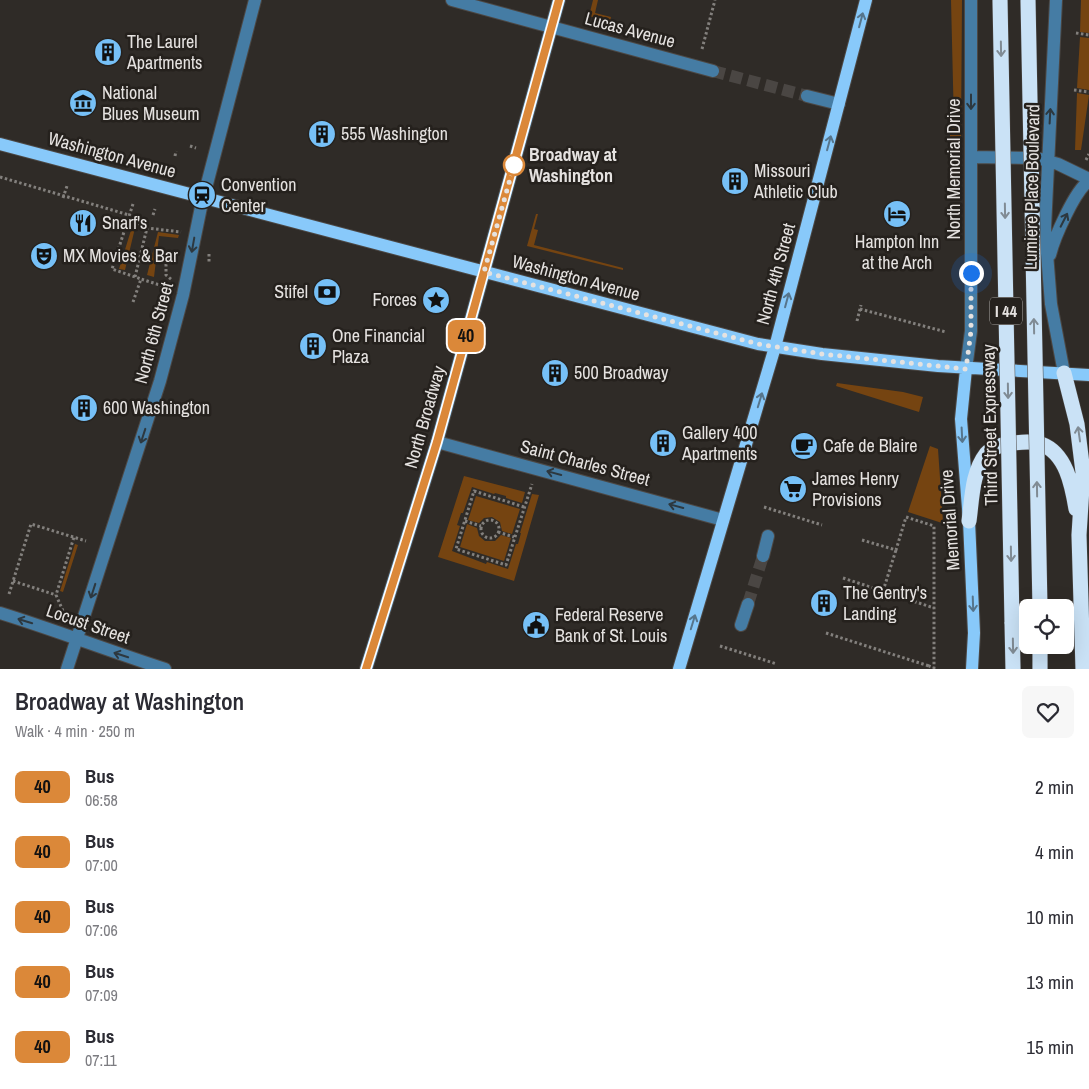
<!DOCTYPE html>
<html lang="en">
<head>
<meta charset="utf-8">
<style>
	:root { --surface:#fff; --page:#f7f7f7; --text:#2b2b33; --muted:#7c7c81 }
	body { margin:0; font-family:"Archivo Narrow",sans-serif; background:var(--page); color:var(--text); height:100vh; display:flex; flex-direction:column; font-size:19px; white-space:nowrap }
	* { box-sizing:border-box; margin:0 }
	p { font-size:16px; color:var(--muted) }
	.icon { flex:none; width:28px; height:28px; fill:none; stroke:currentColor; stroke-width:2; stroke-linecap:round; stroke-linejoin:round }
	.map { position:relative; height:669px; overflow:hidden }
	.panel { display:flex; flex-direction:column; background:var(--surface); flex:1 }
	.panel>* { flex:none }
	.badge { padding:0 10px; border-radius:8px; font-size:18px; line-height:32px }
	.fabs { position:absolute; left:1019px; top:599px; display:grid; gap:10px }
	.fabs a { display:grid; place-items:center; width:55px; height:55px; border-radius:8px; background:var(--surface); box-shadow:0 5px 20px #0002; font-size:25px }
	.you { position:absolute; width:25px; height:25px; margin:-12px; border:4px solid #fff; border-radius:50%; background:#1a73e8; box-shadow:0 0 0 8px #1a73e833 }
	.map>.badge { position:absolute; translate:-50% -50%; box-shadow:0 0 0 2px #fff }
	.round { display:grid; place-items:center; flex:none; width:52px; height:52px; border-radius:8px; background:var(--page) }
	.overview { display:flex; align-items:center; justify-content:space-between; height:85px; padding:0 15px }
	h1 { font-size:24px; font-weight:600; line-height:38px }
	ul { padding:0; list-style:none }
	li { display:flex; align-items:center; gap:15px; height:65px; padding:0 15px }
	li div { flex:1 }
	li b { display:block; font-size:19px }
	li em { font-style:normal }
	li .badge { min-width:55px; font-weight:700; text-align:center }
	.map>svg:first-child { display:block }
</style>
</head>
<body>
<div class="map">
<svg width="1089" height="669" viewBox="0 0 1089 669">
	<rect width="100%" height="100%" fill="#2f2b27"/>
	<path fill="#754411" d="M593 0H598L595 13 611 17 610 22 589 16Z
		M951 0H962L961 136 950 137V126L954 125Z
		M1081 0H1089V33L1080 32Z
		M1080 37 1089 38V90L1077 88Z
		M1077 93 1089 95 1081 150H1075Z
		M536 214H538L534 229 538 230 534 245 623 268V270L527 246Z
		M132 227 135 228 125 270 119 269Z
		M158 232 179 235 178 238 159 236 154 277 147 275Z
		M837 383 903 392 923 397 919 412 836 386Z
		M930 446 938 449 943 522 942 523 908 512Z
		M464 476 525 492 522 503 506 498V496L495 493 494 494 472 487 463 513H461L457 525 460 526 452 551 486 564 487 562 508 569 516 544H518L521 533H520L532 494 539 495 514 581 438 557Z
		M476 496 520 509 512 534 502 531 500 522 492 517 484 518 479 523 468 520Z
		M467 524 477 528 479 536 485 541H495L501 535 511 538 504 561 460 547Z
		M75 544 78 545 63 592 60 591Z"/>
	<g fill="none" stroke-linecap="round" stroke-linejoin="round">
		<path stroke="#4a4643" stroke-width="12" stroke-dasharray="12 6" stroke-linecap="butt" d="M713 71 807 96
			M748 604 763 556"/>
		<g stroke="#4c4845" stroke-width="14">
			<path id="minor" d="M452 0 713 71
				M1056 0 1045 228 1051 304 1064 373
				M807 96 839 104
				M971 157 1037 158 1058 164 1089 179
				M1050 255C1054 238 1075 190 1089 181
				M966 369 971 331V0
				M437 442 723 520
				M763 556 768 536
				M0 613C55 630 109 651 165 669
				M741 625 748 604
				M67 669 160 381 183 295 201 207 255 0"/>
		</g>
		<g stroke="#4c4845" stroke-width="14">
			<path id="major" d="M0 144 758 344 822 354 938 366 1089 375
				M966 369 961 419 969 521 974 633 972 669
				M366 669 437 442 559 0
				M679 669 775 347 866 0"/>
		</g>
		<g stroke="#4c4845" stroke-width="16">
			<path id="highway" d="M1064 373 1077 424 1083 472 1079 535 1083 669
				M969 521C972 499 972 472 986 454 993 446 1004 444 1014 443 1022 442 1033 441 1041 444 1066 453 1072 485 1076 509
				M1012 622 1013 669
				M1040 669V645"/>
		</g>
		<path stroke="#83807d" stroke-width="3" stroke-dasharray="2.5 2.5" stroke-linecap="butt" d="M1076 33 1089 35
			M702 49 715 0
			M1074 90 1089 92
			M190 146 196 148
			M175 156 176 151
			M1086 160 1089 154
			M0 177 129 215
			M63 198 67 186
			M133 204 112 269 141 279
			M153 215 155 209
			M127 222 147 228 181 232
			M209 254V263
			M166 264V275L172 280
			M135 277 147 228
			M133 302 141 279 169 288
			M860 309 946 332
			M857 321 861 305
			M524 507 474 491 456 549 506 565 532 484
			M764 507 822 525
			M481 529a9 9 0 1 1 18 0a9 9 0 1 1-18 0Z
			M465 521 481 526
			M498 532 514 537
			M862 540 896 550 906 517 934 526V668L929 666 928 669
			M843 578 934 608
			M13 581 56 595
			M883 591 896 550
			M9 594 31 524 86 541
			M63 611 56 595 74 537
			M826 633 929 666
			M720 646 777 664"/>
		<use href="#minor" stroke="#457ca4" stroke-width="12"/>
		<use href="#major" stroke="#88c9fa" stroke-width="12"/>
		<use href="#highway" stroke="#cae2f6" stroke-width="15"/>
		<g stroke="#4c4845" stroke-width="16" stroke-linecap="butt">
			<path id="highway-bridge" d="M1000 0 1012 622
				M1028 0 1040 608"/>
		</g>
		<use href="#highway-bridge" stroke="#cae2f6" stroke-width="15"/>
	</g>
	<defs><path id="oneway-shaft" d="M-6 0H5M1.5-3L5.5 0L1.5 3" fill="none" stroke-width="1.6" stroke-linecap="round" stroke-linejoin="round" transform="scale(1.25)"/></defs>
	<g stroke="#56758c">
		<use href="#oneway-shaft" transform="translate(861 20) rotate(-75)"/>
		<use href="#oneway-shaft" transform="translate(829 143) rotate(-75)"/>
		<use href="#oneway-shaft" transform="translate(787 300) rotate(-75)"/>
		<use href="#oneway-shaft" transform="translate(760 400) rotate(-73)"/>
		<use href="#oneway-shaft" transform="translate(962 435) rotate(87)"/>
		<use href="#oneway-shaft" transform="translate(973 604) rotate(88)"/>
		<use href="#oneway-shaft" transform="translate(693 622) rotate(-73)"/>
	</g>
	<g stroke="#808b94">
		<use href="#oneway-shaft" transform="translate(1001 49) rotate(89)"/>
		<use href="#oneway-shaft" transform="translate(1005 211) rotate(89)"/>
		<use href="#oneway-shaft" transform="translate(1034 326) rotate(-91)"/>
		<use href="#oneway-shaft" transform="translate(1008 391) rotate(89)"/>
		<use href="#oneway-shaft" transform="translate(1079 434) rotate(-98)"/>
		<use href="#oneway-shaft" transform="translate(1037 489) rotate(-91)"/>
		<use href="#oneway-shaft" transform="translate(1011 554) rotate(89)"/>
		<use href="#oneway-shaft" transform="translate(1013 646) rotate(89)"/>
	</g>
	<g stroke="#2d383f">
		<use href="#oneway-shaft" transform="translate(971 102) rotate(90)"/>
		<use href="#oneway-shaft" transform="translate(1050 116) rotate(-87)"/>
		<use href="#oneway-shaft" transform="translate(1064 220) rotate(-63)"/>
		<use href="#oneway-shaft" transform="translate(193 245) rotate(100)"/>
		<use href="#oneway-shaft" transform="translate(143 436) rotate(108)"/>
		<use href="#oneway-shaft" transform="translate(554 473) rotate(-165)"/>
		<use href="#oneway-shaft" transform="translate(676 506) rotate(-165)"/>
		<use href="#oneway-shaft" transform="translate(93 591) rotate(108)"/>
		<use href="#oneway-shaft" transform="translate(25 621) rotate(-163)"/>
		<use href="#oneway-shaft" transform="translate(121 655) rotate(-162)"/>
	</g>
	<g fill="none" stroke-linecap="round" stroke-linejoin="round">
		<g stroke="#fff" stroke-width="11">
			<path id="line" d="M366 669 437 442 559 0"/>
		</g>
		<use href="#line" stroke="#db8839" stroke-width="8"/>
		<path stroke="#e5e2e0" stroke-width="5" stroke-dasharray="0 9" d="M514 165 484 272 758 344 822 354 966 369 971 331V273"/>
	</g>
	<defs>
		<g id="building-disc" transform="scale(1.4375)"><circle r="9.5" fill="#76c0f7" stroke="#25211d"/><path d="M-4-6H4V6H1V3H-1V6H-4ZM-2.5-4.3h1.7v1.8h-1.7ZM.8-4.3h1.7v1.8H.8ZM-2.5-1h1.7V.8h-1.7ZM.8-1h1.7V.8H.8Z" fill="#111"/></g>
		<g id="museum-disc" transform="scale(1.4375)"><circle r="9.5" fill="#76c0f7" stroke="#25211d"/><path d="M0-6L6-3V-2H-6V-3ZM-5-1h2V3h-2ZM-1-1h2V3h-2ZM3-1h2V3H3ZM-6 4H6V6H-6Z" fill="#111"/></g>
		<g id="station-disc" transform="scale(1.4375)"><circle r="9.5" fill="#76c0f7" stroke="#25211d"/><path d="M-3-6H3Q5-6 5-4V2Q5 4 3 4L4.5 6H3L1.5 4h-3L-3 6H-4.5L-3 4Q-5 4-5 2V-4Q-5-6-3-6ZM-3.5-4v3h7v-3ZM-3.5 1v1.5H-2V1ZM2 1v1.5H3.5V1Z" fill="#111"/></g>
		<g id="hotel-disc" transform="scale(1.4375)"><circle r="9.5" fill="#76c0f7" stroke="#25211d"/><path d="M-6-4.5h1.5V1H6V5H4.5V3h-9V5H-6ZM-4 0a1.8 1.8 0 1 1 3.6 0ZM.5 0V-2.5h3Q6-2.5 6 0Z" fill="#111"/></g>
		<g id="restaurant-disc" transform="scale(1.4375)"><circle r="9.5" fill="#76c0f7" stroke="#25211d"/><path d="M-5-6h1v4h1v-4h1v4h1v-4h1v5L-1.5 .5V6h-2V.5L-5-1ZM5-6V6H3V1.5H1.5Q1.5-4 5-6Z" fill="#111"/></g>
		<g id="theatre-disc" transform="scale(1.4375)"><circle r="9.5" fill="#76c0f7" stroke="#25211d"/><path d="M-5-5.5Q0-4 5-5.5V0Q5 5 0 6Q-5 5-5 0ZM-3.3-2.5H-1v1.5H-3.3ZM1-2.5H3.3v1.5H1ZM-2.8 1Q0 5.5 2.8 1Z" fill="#111"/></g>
		<g id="bank-disc" transform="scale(1.4375)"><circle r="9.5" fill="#76c0f7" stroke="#25211d"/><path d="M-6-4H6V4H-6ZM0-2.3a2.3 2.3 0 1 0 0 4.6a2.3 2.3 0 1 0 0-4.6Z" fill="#111"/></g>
		<g id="sight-disc" transform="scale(1.4375)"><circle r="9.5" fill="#76c0f7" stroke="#25211d"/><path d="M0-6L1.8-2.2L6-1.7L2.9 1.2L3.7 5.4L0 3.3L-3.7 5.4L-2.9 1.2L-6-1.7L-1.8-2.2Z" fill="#111"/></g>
		<g id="cafe-disc" transform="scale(1.4375)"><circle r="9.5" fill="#76c0f7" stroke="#25211d"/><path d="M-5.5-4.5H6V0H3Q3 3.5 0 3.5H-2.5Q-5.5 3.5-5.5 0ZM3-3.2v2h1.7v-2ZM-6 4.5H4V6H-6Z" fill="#111"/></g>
		<g id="supermarket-disc" transform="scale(1.4375)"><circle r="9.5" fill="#76c0f7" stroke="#25211d"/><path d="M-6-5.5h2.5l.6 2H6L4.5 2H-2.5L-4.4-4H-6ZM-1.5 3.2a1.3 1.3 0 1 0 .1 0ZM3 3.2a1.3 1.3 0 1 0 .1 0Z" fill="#111"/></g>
		<g id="civic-disc" transform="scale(1.4375)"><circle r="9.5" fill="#76c0f7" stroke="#25211d"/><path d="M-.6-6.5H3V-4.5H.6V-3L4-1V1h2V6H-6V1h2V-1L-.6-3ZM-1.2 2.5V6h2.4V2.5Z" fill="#111"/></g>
	</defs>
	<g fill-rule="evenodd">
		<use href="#building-disc" x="108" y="52"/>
		<use href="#museum-disc" x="83" y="103"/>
		<use href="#building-disc" x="322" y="134"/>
		<use href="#building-disc" x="735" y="181"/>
		<use href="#station-disc" x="202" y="195"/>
		<use href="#hotel-disc" x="897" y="214"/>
		<use href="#restaurant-disc" x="83" y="223"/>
		<use href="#theatre-disc" x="44" y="256"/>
		<use href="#bank-disc" x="327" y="292"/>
		<use href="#sight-disc" x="436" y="300"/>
		<use href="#building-disc" x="313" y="346"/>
		<use href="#building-disc" x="555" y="373"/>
		<use href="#building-disc" x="84" y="408"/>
		<use href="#building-disc" x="663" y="443"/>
		<use href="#cafe-disc" x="804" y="446"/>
		<use href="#supermarket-disc" x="793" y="489"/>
		<use href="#building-disc" x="824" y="603"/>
		<use href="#civic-disc" x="536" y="625"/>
	</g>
	<circle fill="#fff" stroke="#db8839" stroke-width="2.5" cx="514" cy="165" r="10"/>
	<g text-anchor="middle" stroke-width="5" stroke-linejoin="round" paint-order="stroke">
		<rect fill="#25211d" stroke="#aba8a6" stroke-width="1" x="990" y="297.5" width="32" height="27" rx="4"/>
		<g font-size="16" font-weight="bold" fill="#e5e2e0">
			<text x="1006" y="317">I 44</text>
		</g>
		<g font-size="18" fill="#e5e2e0" stroke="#25211d">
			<text transform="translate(630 30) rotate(15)" y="6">Lucas Avenue</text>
			<text transform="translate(112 155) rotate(15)" y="6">Washington Avenue</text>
			<text transform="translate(954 169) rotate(-90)" y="6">North Memorial Drive</text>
			<text transform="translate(1032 187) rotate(-89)" y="6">Lumiere Place Boulevard</text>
			<text transform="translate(776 274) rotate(-75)" y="6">North 4th Street</text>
			<text transform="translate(576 278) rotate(15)" y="6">Washington Avenue</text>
			<text transform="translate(154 333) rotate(-75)" y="6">North 6th Street</text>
			<text transform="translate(425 417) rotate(-74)" y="6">North Broadway</text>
			<text transform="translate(990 425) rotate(-91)" y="6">Third Street Expressway</text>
			<text transform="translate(585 463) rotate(15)" y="6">Saint Charles Street</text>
			<text transform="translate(950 520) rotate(-94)" y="6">Memorial Drive</text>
			<text transform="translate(88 624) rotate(19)" y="6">Locust Street</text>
		</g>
		<g font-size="18" fill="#e5e2e0" stroke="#25211d" text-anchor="start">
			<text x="127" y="48">The Laurel<tspan x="127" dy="21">Apartments</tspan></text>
			<text x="102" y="99">National<tspan x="102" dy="21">Blues Museum</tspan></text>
			<text x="341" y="140">555 Washington</text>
			<text x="754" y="177">Missouri<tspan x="754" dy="21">Athletic Club</tspan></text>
			<text x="221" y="191">Convention<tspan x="221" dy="21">Center</tspan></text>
			<text x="102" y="229">Snarf's</text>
			<text x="897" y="248" text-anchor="middle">Hampton Inn<tspan x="897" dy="21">at the Arch</tspan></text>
			<text x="63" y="262">MX Movies &amp; Bar</text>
			<text x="308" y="298" text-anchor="end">Stifel</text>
			<text x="417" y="306" text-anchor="end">Forces</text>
			<text x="332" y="342">One Financial<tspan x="332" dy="21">Plaza</tspan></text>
			<text x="574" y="379">500 Broadway</text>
			<text x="103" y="414">600 Washington</text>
			<text x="682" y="439">Gallery 400<tspan x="682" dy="21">Apartments</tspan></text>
			<text x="823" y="452">Cafe de Blaire</text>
			<text x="812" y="485">James Henry<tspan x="812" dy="21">Provisions</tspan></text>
			<text x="843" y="599">The Gentry's<tspan x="843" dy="21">Landing</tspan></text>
			<text x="555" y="621">Federal Reserve<tspan x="555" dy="21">Bank of St. Louis</tspan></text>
		</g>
		<g font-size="18" font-weight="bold" fill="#e5e2e0" stroke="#25211d" text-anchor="start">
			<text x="529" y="161">Broadway at<tspan x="529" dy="21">Washington</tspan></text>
		</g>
	</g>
</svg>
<div class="fabs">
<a><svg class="icon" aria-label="locate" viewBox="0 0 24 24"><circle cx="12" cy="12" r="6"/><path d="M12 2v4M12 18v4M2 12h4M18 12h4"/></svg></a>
</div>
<div class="you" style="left:971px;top:273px"></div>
<b class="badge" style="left:466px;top:336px;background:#db8839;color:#111">40</b>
</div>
<section class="panel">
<div class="overview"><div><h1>Broadway at Washington</h1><p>Walk · 4 min · 250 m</p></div><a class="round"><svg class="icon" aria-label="heart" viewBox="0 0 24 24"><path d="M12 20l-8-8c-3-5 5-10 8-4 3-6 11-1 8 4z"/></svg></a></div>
<ul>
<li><span class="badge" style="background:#db8839;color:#111">40</span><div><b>Bus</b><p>06:58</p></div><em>2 min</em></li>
<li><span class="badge" style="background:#db8839;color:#111">40</span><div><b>Bus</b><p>07:00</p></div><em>4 min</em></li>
<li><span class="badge" style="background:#db8839;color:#111">40</span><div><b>Bus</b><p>07:06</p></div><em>10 min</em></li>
<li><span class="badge" style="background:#db8839;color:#111">40</span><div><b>Bus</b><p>07:09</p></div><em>13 min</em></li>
<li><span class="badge" style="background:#db8839;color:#111">40</span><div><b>Bus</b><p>07:11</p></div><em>15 min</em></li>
</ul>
</section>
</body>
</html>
